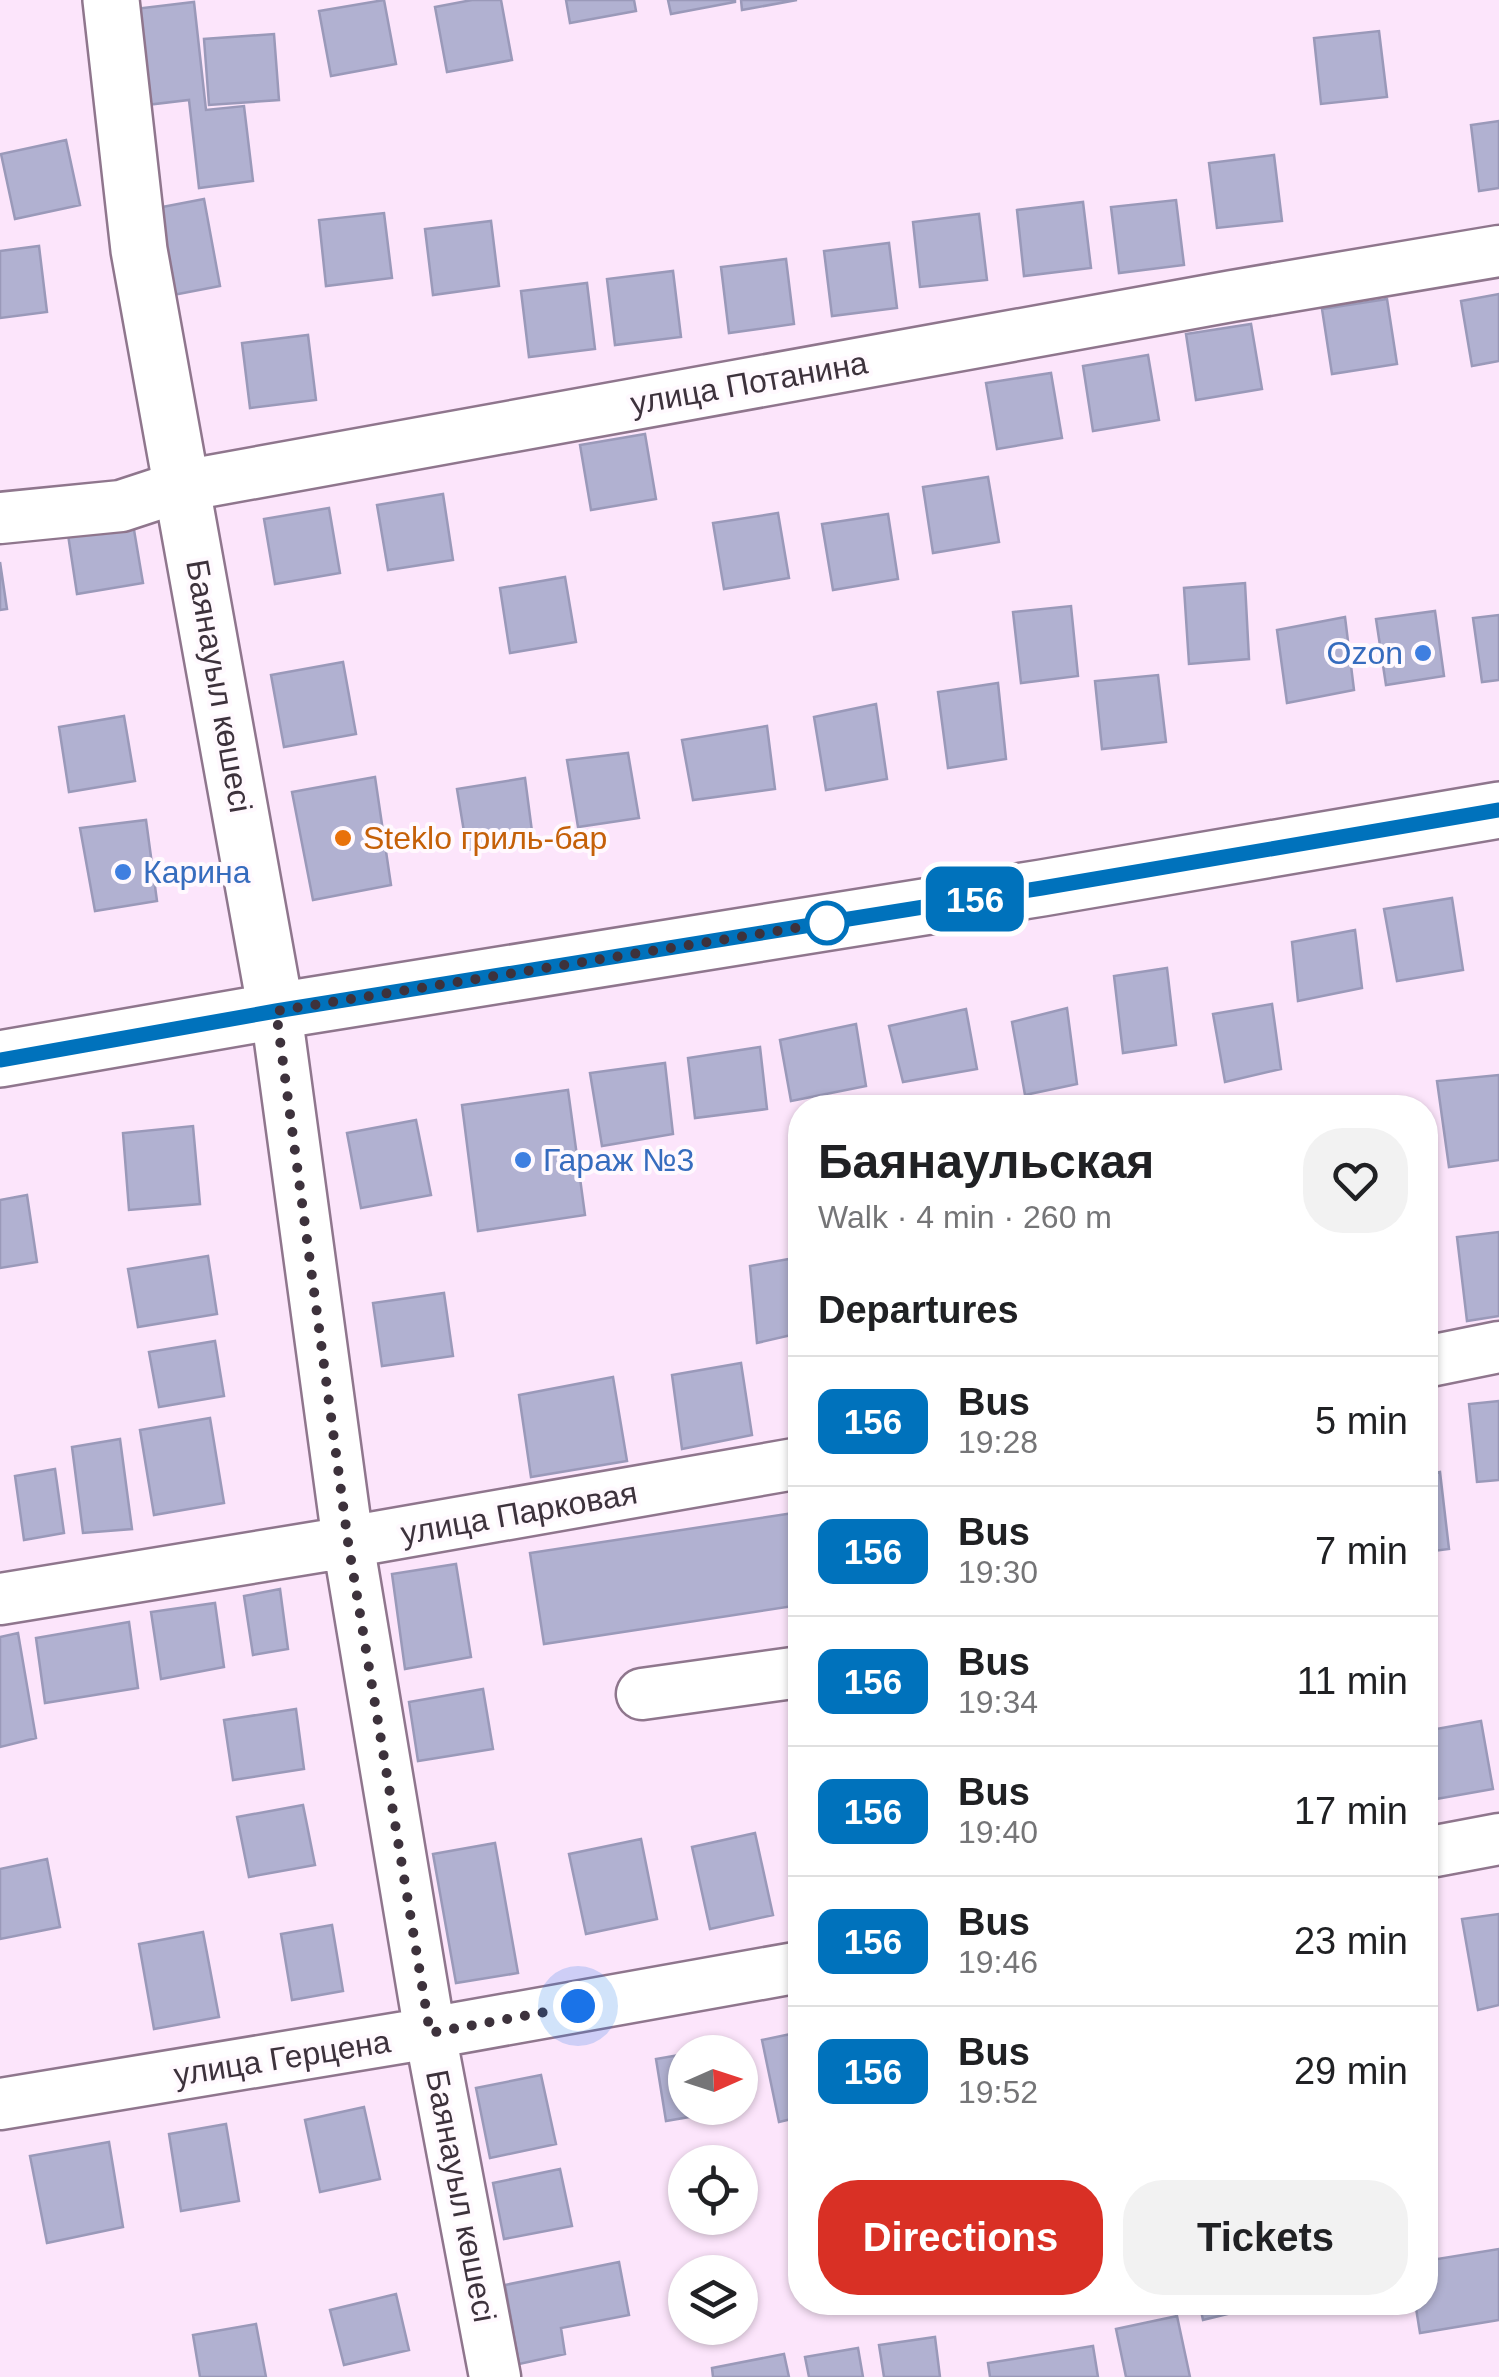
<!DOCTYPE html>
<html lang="en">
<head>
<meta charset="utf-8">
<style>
	:root { --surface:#fff; --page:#f2f2f2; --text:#202124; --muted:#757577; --line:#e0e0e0; --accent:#d93025 }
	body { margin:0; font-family:Helvetica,sans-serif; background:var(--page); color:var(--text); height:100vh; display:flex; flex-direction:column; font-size:38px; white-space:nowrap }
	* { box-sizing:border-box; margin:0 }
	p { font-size:32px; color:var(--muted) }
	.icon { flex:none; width:55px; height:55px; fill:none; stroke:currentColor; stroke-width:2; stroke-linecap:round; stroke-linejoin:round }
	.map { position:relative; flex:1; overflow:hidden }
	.side { position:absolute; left:788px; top:1095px; width:650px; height:1220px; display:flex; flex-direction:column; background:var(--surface); border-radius:40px; box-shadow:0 2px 8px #0004 }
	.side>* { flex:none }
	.badge { padding:0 20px; border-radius:15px; font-size:35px; line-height:65px }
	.needle { width:65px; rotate:87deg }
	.buttons { position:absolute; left:668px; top:2035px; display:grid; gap:20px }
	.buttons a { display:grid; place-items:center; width:90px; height:90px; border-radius:50%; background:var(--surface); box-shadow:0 2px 8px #0004; font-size:50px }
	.you { position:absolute; width:50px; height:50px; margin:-25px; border:8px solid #fff; border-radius:50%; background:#1a73e8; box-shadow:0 0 0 15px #1a73e833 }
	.map>.badge { position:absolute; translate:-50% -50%; box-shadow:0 0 0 5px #fff }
	h2 { padding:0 30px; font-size:38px; line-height:90px }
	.round { display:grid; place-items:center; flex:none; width:105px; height:105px; border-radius:40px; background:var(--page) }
	.summary { display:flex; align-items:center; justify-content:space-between; height:170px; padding:0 30px }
	h1 { font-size:48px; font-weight:700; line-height:75px }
	.button { display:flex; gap:20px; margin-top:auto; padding:20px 30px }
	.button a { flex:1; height:115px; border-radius:40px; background:var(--accent); color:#fff; font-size:40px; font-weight:700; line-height:115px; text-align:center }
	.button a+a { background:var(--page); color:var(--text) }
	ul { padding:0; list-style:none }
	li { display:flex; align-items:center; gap:30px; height:130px; padding:0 30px; border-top:2px solid var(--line) }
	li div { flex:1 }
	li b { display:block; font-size:38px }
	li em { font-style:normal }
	li .badge { min-width:110px; font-weight:700; text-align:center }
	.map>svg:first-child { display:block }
</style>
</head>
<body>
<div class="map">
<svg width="1499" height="2377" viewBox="0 0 1499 2377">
	<rect width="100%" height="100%" fill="#fce5fb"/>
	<path fill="#b1b1d1" stroke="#9a99b9" stroke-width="2.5" d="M384 0 396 64 331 76 319 11Z
		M472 0H501L512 60 447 72 435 7Z
		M566 0H634L636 11 570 23Z
		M668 0H735V2L671 14Z
		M741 0H797L742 10Z
		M194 2 206 110 244 106 253 181 199 188 189 100 138 106 126 10Z
		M1379 31 1387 97 1321 104 1314 38Z
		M274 34 279 100 209 105 204 39Z
		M1499 121V188L1479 191 1471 125Z
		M66 140 80 205 15 219 1 154Z
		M1274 155 1282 221 1217 228 1209 163Z
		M204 199 220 286 173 295 157 208Z
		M1176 200 1184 265 1119 273 1111 207Z
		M1083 202 1091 268 1024 276 1017 210Z
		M384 213 392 278 326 286 319 220Z
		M979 214 987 280 920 287 913 222Z
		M491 221 499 286 433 295 425 229Z
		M889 243 897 308 832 316 824 251Z
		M39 246 47 312 0 318V251Z
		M786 259 794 324 729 333 721 267Z
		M673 271 681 337 615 345 607 279Z
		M587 283 595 349 529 357 521 291Z
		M1499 294V361L1472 366 1461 301Z
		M1387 299 1397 364 1332 374 1322 309Z
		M1251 324 1262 389 1196 400 1186 334Z
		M308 335 316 400 250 408 242 343Z
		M1148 355 1159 420 1093 431 1083 366Z
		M1051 373 1062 438 997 449 986 383Z
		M645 434 656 499 591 510 580 445Z
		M988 477 999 542 933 553 923 487Z
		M443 494 453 560 388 570 377 505Z
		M329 508 340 573 275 584 264 519Z
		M778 513 789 578 724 589 713 523Z
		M888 514 898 579 833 590 822 524Z
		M132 518 143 583 77 594 67 528Z
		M0 562 7 609 0 610Z
		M565 577 576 642 510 653 500 588Z
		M1245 583 1249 659 1189 664 1184 588Z
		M1071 606 1078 676 1021 683 1013 612Z
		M1435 611 1444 676 1386 685 1376 619Z
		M1499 615V680L1482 682 1473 618Z
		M1345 617 1354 690 1287 703 1277 630Z
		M343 662 356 734 284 747 271 675Z
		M1158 675 1166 742 1102 749 1095 681Z
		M998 683 1006 759 948 768 938 692Z
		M876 704 887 779 826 790 814 717Z
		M124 716 135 781 69 792 59 727Z
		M767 726 775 789 693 800 682 740Z
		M628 753 639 818 578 827 567 760Z
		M375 777 391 885 313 900 292 792Z
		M525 778 533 839 467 850 457 789Z
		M146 820 157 901 95 911 80 828Z
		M1452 898 1463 970 1397 981 1384 909Z
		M1355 930 1362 988 1298 1001 1292 942Z
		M1167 968 1176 1045 1123 1053 1114 976Z
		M1272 1004 1281 1069 1225 1082 1213 1014Z
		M1067 1008 1077 1084 1025 1095 1012 1022Z
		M966 1009 977 1069 903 1082 889 1026Z
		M856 1024 866 1086 791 1101 780 1040Z
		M760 1047 767 1109 695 1118 688 1058Z
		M665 1063 673 1134 602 1146 590 1073Z
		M1499 1075V1160L1449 1167 1437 1081Z
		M568 1090 585 1215 478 1231 462 1105Z
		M416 1120 431 1195 361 1208 347 1133Z
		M193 1126 200 1204 129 1210 123 1133Z
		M27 1195 37 1262 0 1268V1200Z
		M1499 1232V1316L1467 1321 1457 1237Z
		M208 1256 217 1314 138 1327 128 1269Z
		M800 1257V1333L757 1343 750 1266Z
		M444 1293 453 1356 382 1366 373 1303Z
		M215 1341 224 1396 159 1407 149 1352Z
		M741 1363 752 1435 682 1449 672 1375Z
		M613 1377 627 1461 531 1477 519 1395Z
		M1499 1401V1480L1477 1482 1469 1404Z
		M210 1418 224 1503 154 1515 140 1430Z
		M120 1439 132 1529 83 1533 72 1447Z
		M55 1469 64 1533 24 1540 15 1476Z
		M1440 1472 1449 1549 1425 1552V1475Z
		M800 1512V1605L544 1644 530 1553Z
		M456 1564 471 1657 405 1669 392 1574Z
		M280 1589 288 1649 253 1655 244 1596Z
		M215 1603 224 1667 161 1679 151 1612Z
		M129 1622 138 1688 45 1703 36 1638Z
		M18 1633 36 1738 0 1747V1637Z
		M483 1689 493 1749 418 1761 409 1702Z
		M296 1709 304 1769 233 1780 224 1720Z
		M1481 1721 1493 1789 1425 1801V1731Z
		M303 1805 315 1865 249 1877 237 1817Z
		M755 1833 773 1915 710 1929 692 1847Z
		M641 1839 657 1919 586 1934 569 1854Z
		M495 1843 518 1973 456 1983 433 1854Z
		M47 1859 60 1927 0 1939V1869Z
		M1499 1914V2005L1478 2010 1462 1919Z
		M332 1925 343 1991 292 2000 281 1934Z
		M203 1932 219 2017 154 2029 139 1944Z
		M800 2032V2117L779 2122 762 2040Z
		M685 2054V2108L736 2109 666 2121 656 2059Z
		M541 2075 556 2144 490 2158 476 2088Z
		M364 2107 380 2179 320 2192 305 2120Z
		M226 2124 239 2201 181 2211 169 2134Z
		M109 2142 123 2227 47 2243 30 2156Z
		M560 2169 572 2226 504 2239 493 2183Z
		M1499 2249V2320L1420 2333 1415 2302H1425V2261Z
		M619 2262 629 2315 561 2328 565 2354 519 2364 505 2285Z
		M396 2294 409 2350 344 2365 330 2310Z
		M1199 2302H1273V2303L1203 2320Z
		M1177 2316 1190 2377H1126L1116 2329Z
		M256 2324 266 2377H200L193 2335Z
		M935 2337 940 2377H884L879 2345Z
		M1093 2346 1098 2377H990L988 2363Z
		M858 2348 863 2377H809L805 2357Z
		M784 2354 789 2377H713L712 2368Z"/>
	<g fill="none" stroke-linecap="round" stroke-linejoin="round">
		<g stroke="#8f768d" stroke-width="55">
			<path id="minor" d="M0 518 121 506 182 486 1232 296 1499 251
				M276 1011 348 1542 430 2033 495 2377
				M1425 1362 1499 1347
				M0 1599 348 1542 800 1463
				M642 1694 800 1672
				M1425 1853 1499 1839
				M0 2104 430 2033 800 1967"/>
		</g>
		<g stroke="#8f768d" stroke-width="60">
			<path id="major" d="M111 0 139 250 276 1011
				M0 1059 276 1011 1042 888 1499 810"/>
		</g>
		<use href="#minor" stroke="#fff" stroke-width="50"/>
		<use href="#major" stroke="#fff" stroke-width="55"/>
	</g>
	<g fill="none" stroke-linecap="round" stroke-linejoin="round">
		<g stroke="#fff" stroke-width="22">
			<path id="line" d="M0 1060 276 1011 1042 888 1499 810"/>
		</g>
		<use href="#line" stroke="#0072bc" stroke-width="15"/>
		<path stroke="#3d323c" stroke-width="10" stroke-dasharray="0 18" d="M578 2006 430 2033 348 1542 276 1011 827 923"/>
	</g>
	<g fill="#3f7fe0" stroke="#fff9fe" stroke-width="4">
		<circle cx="1423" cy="653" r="10"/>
		<circle cx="123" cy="872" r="10"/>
		<circle cx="523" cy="1160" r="10"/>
	</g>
	<circle fill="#e8710a" stroke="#fff9fe" stroke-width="4" cx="343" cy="838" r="10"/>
	<circle fill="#fff" stroke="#0072bc" stroke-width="5" cx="827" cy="923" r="20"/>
	<g text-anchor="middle" stroke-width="8" stroke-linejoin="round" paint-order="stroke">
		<g font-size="32" fill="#3d323c" stroke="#fff9fe">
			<text transform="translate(749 383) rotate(-10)" y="11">улица Потанина</text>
			<text transform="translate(219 686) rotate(80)" y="11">Баянауыл көшесі</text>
			<text transform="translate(519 1513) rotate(-10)" y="11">улица Парковая</text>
			<text transform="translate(282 2058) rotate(-9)" y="11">улица Герцена</text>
			<text transform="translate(461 2196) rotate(79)" y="11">Баянауыл көшесі</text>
		</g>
		<g font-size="32" fill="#366cbe" stroke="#fff9fe" text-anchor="start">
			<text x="1403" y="664" text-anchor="end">Ozon</text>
			<text x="143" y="883">Карина</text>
			<text x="543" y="1171">Гараж №3</text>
		</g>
		<g font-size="32" fill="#c56008" stroke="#fff9fe" text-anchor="start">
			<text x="363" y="849">Steklo гриль-бар</text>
		</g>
	</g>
</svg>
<div class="buttons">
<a><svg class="needle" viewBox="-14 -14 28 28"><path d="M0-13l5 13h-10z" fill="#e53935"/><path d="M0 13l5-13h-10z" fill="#757577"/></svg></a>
<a><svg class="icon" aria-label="locate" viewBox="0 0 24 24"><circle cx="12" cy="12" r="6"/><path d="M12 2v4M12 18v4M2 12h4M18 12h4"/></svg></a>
<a><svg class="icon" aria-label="layers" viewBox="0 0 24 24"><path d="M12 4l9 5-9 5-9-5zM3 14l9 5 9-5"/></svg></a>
</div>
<div class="you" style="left:578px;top:2006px"></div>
<b class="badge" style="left:975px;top:899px;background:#0072bc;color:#fff">156</b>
<section class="side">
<div class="summary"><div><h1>Баянаульская</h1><p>Walk · 4 min · 260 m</p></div><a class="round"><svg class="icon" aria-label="heart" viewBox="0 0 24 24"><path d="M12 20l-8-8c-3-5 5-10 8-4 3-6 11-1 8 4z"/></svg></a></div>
<h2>Departures</h2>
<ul>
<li><span class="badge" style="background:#0072bc;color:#fff">156</span><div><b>Bus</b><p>19:28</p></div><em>5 min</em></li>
<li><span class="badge" style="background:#0072bc;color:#fff">156</span><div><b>Bus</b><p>19:30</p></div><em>7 min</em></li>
<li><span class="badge" style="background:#0072bc;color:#fff">156</span><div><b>Bus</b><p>19:34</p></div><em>11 min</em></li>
<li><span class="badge" style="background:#0072bc;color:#fff">156</span><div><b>Bus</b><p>19:40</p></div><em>17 min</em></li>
<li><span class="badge" style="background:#0072bc;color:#fff">156</span><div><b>Bus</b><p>19:46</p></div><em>23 min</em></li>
<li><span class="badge" style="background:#0072bc;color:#fff">156</span><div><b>Bus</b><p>19:52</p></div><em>29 min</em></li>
</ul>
<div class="button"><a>Directions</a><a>Tickets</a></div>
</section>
</div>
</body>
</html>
